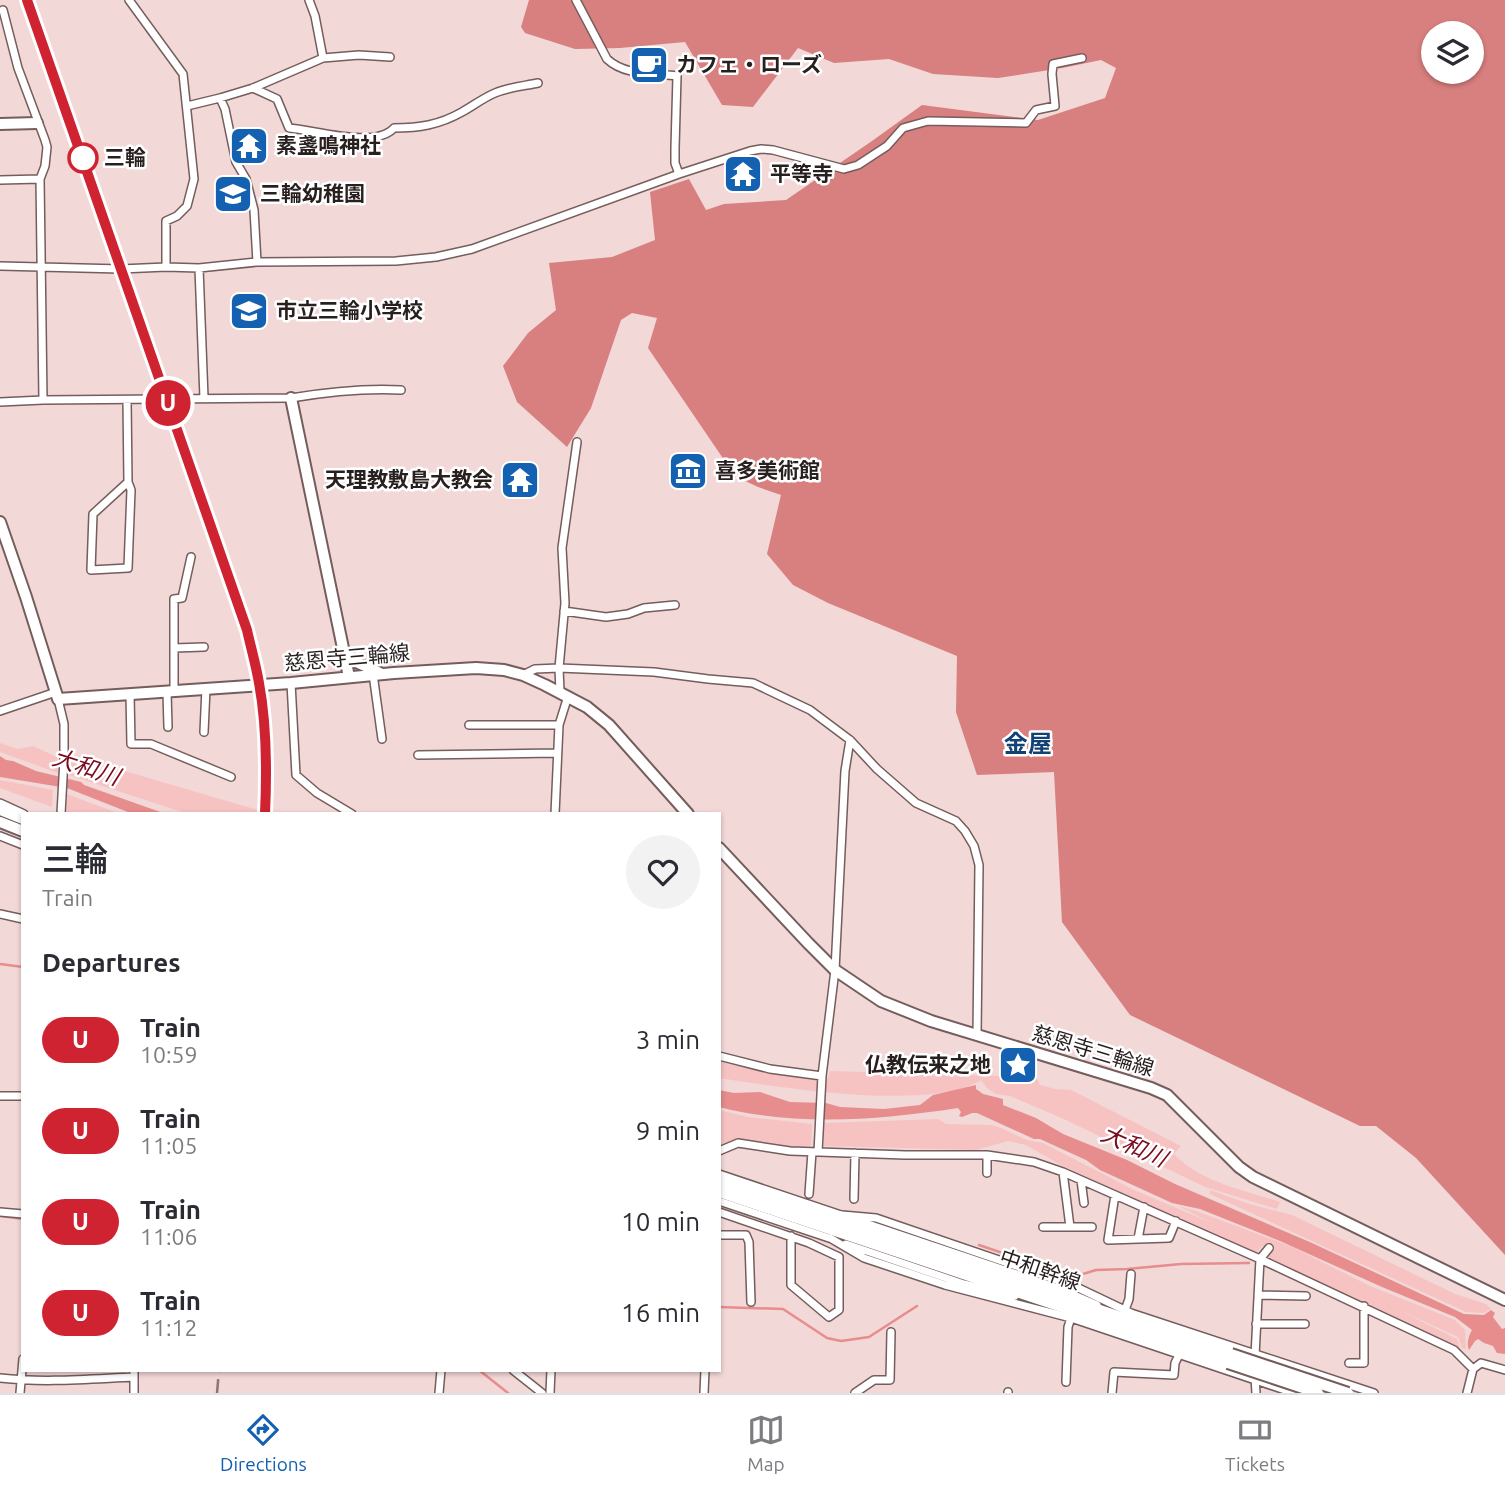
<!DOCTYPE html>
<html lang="en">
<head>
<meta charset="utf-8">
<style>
	:root { --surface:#fff; --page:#f2f2f3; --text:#2b2b33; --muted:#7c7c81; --line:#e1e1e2; --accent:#1361b0 }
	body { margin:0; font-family:Ubuntu,"Noto Sans JP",sans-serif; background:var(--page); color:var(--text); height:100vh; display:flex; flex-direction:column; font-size:26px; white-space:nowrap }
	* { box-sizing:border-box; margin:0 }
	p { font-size:23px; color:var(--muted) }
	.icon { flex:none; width:38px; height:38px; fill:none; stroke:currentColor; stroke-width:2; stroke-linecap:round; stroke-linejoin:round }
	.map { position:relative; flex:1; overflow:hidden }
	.side { position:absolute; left:21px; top:812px; width:700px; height:560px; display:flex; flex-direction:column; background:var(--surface); border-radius:0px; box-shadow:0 2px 5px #0004 }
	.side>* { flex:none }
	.badge { padding:0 14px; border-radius:23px; font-size:24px; line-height:46px }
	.controls { position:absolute; left:1421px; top:21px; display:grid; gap:14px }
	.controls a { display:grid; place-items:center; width:63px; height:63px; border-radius:50%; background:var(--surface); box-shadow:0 2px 5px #0004; font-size:35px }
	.map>.badge { position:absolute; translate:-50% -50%; box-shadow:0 0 0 4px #fff }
	h2 { padding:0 21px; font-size:26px; line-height:63px }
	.round { display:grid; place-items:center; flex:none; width:74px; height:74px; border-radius:37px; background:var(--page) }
	.head { display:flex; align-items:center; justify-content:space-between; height:119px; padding:0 21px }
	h1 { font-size:33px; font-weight:600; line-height:52px }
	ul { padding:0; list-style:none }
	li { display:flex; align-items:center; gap:21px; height:91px; padding:0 21px }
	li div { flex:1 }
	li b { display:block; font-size:26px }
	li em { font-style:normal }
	li .badge { min-width:77px; font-weight:700; text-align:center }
	.tab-bar { display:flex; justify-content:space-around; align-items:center; height:98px; border-top:2px solid var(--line); background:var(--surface); font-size:19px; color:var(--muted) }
	.tab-bar a { display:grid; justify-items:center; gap:4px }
	.tab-bar .selected { color:var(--accent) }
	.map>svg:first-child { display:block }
</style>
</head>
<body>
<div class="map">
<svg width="1505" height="1393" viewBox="0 0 1505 1393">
	<rect width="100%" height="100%" fill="#f2d8d7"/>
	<path fill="#f6c3c2" d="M0 743 18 749 33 746 57 757 58 773 0 752Z
		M70 755 258 810V814H188L69 775Z
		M0 780 53 790 52 807 0 788Z
		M67 794 120 814H67Z
		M719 1061 732 1065 828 1078 830 1071 1036 1077 1040 1085 1055 1089 1071 1090 1181 1146 1174 1154C1200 1182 1244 1190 1280 1202L1277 1209 1205 1187 1066 1120 1010 1096 996 1094 987 1088 981 1080C930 1112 779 1087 719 1078Z
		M719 1110 748 1117 812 1124 811 1146 796 1147 737 1139 719 1146Z
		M938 1119 946 1124 991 1125 1001 1128 1027 1140 1043 1143 1134 1190 1212 1223 1178 1206 1196 1211 1290 1246 1370 1286 1455 1320 1465 1330 1466 1349 1462 1348 1458 1337 1397 1309 1457 1339 1463 1356 1261 1256 1269 1249 1262 1246 1256 1254 1059 1164 1026 1145 1008 1141 976 1150 824 1146V1123Z
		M1210 1190 1249 1204 1292 1215 1455 1294 1486 1304 1491 1309 1484 1313 1466 1312 1210 1194Z"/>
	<path fill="#d87f7f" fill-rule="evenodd" d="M529 0H1505V1255L1416 1158 1376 1126H1360L1130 1015 1062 922 1054 772 977 775 956 712 957 656 828 603 793 585 767 554 781 495 758 487 735 476 648 348 657 318 632 313 621 320 591 408 567 447 517 402 503 366 528 333 556 310 549 263 612 257 655 240 650 192 689 179 706 210 724 204 786 200 872 141 922 105 1038 120 1105 98 1116 68 1101 60 1062 68 998 78 933 74 889 59 834 63 798 48 753 107 722 105 685 42 620 48 575 49 525 33 521 27ZM1433 33H1472V72H1433Z"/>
	<path fill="#e78d8d" d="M0 756 6 760 13 761 36 771 81 782 84 785 166 814H133L67 788 0 777Z
		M976 1085V1089L983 1094 1003 1099V1105L1036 1118 1063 1134 1127 1160 1175 1184 1312 1243 1464 1314 1484 1315 1491 1310 1495 1313 1493 1317 1502 1329 1505 1328V1354L1497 1353 1493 1346 1484 1343 1478 1339 1475 1341 1469 1350C1466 1343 1469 1335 1472 1330L1455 1317 1382 1287 1280 1241 1200 1209 1172 1203 1100 1170 1086 1160 1040 1139H1034L977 1113H972L962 1117 959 1116 961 1112 958 1108C878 1120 798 1127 719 1107V1090L734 1093 760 1092 790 1102 826 1103 840 1107 884 1109 920 1105 933 1095Z"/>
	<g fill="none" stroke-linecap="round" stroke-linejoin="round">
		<path stroke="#e78d8d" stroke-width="2.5" d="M0 964 23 967
			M0 1216 23 1219
			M979 1245 1073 1277 1096 1270 1127 1269 1181 1264 1249 1263
			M719 1307 783 1309 827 1338 841 1341 869 1337 917 1306
			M479 1370 508 1393"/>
		<g stroke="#745d5c" stroke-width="10">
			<path id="street" d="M129 0 183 74 194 179 187 206 177 216 166 221V267
				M309 0 315 16 323 58
				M576 0 607 59C625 76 653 73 677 76L675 148V163L679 174
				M3 10 18 68 45 140 47 147 45 166 40 179 43 400
				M253 88 277 99 289 128C316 130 375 149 394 128 419 128 439 125 462 112 473 106 483 98 495 93 509 87 524 86 538 83
				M220 98 225 109 236 162 246 179 254 210 257 262
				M187 106 220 98 253 88 323 58 359 55 390 57
				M0 180 40 179
				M0 266 121 269 166 267 199 268 257 262 396 261 436 257 472 249 679 174 750 151 761 149 773 150 844 169 858 165 887 146 903 128 928 121 1026 123 1036 110 1055 106 1052 74 1053 64 1082 58
				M199 268 204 398
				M127 400 128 482 131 490 128 568 91 570 93 514 128 482
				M0 402 43 400 291 398C327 392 365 388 401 390
				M564 611 606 617 628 614 644 608 675 605
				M174 648 204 647
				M373 674 382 739
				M523 675 535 669 559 668 654 672 708 679 753 683 810 710 850 740 877 769 916 803 956 821 965 831 974 846 979 865 977 1035
				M291 683 296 775 317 793 352 814
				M174 691V599L182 598 191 557
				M167 692 168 727
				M560 692 559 668 565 603 562 548 577 442
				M130 694 131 744H151L231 777
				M58 699 64 724V759L61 814
				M0 711 56 692
				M469 725H559
				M204 732 206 688
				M418 755 557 753
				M0 803 24 814
				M555 814 559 725 568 696
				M0 836 23 845
				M0 914 23 919
				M719 1056 770 1069 822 1076
				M0 1096H23
				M719 1151 738 1143 790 1151 905 1155H987L1034 1162 1063 1172 1260 1259 1454 1350 1473 1369 1467 1393
				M818 1152 822 1076 835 970 845 771 850 740
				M1063 1172 1070 1227
				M987 1173V1155
				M719 1174 1058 1288 1097 1305
				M1081 1180 1084 1203
				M809 1194 812 1152
				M1115 1195 1108 1240 1169 1238 1176 1221
				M854 1199 855 1153
				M719 1201 832 1239
				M0 1212 23 1214
				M719 1212 809 1243 839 1257V1310L829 1317 791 1285V1236
				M842 1215 876 1218 1072 1285 1131 1313 1374 1393
				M1043 1227H1092
				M719 1235H746L749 1242 751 1302
				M830 1238 864 1258 945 1285 1071 1318 1294 1393
				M1138 1239 1144 1207
				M846 1244 964 1284 1015 1296
				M1259 1295 1306 1296
				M1125 1310 1129 1299 1131 1274
				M1256 1324H1305
				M1255 1356 1260 1259 1269 1248
				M1349 1363H1364V1306
				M1473 1369 1481 1363 1505 1370
				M134 1370V1393
				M513 1370 542 1393
				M0 1378C45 1383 89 1379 134 1377
				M1255 1378 1256 1393
				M1066 1382 1068 1327 1071 1318
				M20 1393 23 1359
				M439 1393 441 1370
				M550 1393 551 1370
				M704 1393 705 1370
				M855 1393 874 1380H890L891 1332
				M1008 1393V1392
				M1112 1393 1114 1372 1174 1375 1175 1363 1179 1355"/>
		</g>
		<g stroke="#745d5c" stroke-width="14">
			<path id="secondary" d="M0 124 37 123
				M291 398 349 677
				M0 522 26 597 58 699 291 683 394 673 476 668 504 670 523 675 545 685 587 707 609 725 688 814
				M344 651 354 661 380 673
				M0 810 23 819
				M0 822 23 831
				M719 848 808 943 835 970 881 1001 931 1021 1151 1088 1167 1095 1239 1167 1253 1177 1505 1300
				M719 1182 1231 1354
				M719 1192 1228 1363"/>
		</g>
		<use href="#street" stroke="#fff" stroke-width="7"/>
		<use href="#secondary" stroke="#fff" stroke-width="10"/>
		<path stroke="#887776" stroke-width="2.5" stroke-dasharray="14 7" stroke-linecap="butt" d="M27 0 247 630C251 648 256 665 259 683 267 726 267 771 265 814
			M217 1393 219 1370"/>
		<g stroke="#745d5c" stroke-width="14" stroke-linecap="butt">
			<path id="secondary-bridge" d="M1231 1354 1348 1393
				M1228 1363 1318 1393"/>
		</g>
		<use href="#secondary-bridge" stroke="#fff" stroke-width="10"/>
	</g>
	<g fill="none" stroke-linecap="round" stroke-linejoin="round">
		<g stroke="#fff" stroke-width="16">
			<path id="line" d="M27 0 247 630C251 648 256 665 259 683 267 726 267 771 265 814"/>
		</g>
		<use href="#line" stroke="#d02332" stroke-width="10"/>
	</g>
	<defs>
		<g id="cafe-square" transform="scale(2.0125)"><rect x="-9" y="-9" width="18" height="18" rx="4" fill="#1361b0" stroke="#fff"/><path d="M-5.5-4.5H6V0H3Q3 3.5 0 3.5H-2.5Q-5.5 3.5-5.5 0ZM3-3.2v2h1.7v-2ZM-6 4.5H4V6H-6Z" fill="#fff"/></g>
		<g id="temple-square" transform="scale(2.0125)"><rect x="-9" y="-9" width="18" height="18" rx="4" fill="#1361b0" stroke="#fff"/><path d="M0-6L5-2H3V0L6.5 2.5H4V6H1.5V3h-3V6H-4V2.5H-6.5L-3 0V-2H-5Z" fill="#fff"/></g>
		<g id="school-square" transform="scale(2.0125)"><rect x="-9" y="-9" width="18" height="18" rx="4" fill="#1361b0" stroke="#fff"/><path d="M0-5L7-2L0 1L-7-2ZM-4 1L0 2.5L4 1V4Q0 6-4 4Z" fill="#fff"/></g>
		<g id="museum-square" transform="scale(2.0125)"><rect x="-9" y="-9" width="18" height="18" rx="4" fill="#1361b0" stroke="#fff"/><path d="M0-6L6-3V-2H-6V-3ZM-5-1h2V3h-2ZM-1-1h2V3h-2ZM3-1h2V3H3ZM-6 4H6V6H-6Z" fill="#fff"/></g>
		<g id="sight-square" transform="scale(2.0125)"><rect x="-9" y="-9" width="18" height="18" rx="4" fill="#1361b0" stroke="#fff"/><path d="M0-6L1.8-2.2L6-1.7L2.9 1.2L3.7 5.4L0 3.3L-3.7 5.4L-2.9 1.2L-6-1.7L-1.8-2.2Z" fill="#fff"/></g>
	</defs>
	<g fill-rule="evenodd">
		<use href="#cafe-square" x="649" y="65"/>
		<use href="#temple-square" x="249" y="146"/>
		<use href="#temple-square" x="743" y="174"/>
		<use href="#school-square" x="233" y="194"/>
		<use href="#school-square" x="249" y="311"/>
		<use href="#museum-square" x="688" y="471"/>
		<use href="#temple-square" x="520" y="480"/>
		<use href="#sight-square" x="1018" y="1065"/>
	</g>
	<circle fill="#fff" stroke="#d02332" stroke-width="3.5" cx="83" cy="158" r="14"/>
	<g text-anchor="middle" stroke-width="5" stroke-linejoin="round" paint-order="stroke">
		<g font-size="21" font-weight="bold" fill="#281f1f" stroke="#fff" text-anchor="start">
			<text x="676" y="72">カフェ・ローズ</text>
			<text x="276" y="153">素盞鳴神社</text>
			<text x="770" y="181">平等寺</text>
			<text x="260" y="201">三輪幼稚園</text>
			<text x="276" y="318">市立三輪小学校</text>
			<text x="715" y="478">喜多美術館</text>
			<text x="493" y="487" text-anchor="end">天理教敷島大教会</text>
			<text x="991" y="1072" text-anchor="end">仏教伝来之地</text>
		</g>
		<g font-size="21" font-weight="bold" fill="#281f1f" stroke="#fff" text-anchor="start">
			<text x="104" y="165">三輪</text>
		</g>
		<g font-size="21" fill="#281f1f" stroke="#fff">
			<text transform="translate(347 658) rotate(-5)" y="7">慈恩寺三輪線</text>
			<text transform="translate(1093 1051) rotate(17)" y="7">慈恩寺三輪線</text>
			<text transform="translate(1040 1270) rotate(19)" y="7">中和幹線</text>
		</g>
		<g font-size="23" font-style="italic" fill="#790c1f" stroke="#fff">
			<text transform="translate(86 767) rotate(18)" y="8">大和川</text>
			<text transform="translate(1134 1146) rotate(24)" y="8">大和川</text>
		</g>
		<g font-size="24" font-weight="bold" fill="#124173" stroke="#fff">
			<text x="1028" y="752">金屋</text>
		</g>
	</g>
</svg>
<div class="controls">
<a><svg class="icon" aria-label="layers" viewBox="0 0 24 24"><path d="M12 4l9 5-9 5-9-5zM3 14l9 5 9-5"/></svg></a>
</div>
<b class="badge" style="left:168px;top:403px;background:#d02332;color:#fff">U</b>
<section class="side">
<div class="head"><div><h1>三輪</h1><p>Train</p></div><a class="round"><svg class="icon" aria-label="heart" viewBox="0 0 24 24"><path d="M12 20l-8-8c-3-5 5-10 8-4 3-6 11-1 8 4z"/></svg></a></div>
<h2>Departures</h2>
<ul>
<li><span class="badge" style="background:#d02332;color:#fff">U</span><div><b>Train</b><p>10:59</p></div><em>3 min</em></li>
<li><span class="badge" style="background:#d02332;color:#fff">U</span><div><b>Train</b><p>11:05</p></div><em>9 min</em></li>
<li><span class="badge" style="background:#d02332;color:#fff">U</span><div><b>Train</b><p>11:06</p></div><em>10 min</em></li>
<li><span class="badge" style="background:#d02332;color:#fff">U</span><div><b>Train</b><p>11:12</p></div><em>16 min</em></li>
</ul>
</section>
</div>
<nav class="tab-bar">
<a class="selected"><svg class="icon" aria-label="directions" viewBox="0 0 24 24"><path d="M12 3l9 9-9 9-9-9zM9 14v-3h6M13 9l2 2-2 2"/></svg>Directions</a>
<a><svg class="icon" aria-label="map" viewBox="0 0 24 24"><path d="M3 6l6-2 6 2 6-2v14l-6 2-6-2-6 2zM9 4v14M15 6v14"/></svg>Map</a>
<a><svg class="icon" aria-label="tickets" viewBox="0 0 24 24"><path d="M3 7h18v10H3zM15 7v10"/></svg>Tickets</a>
</nav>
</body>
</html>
